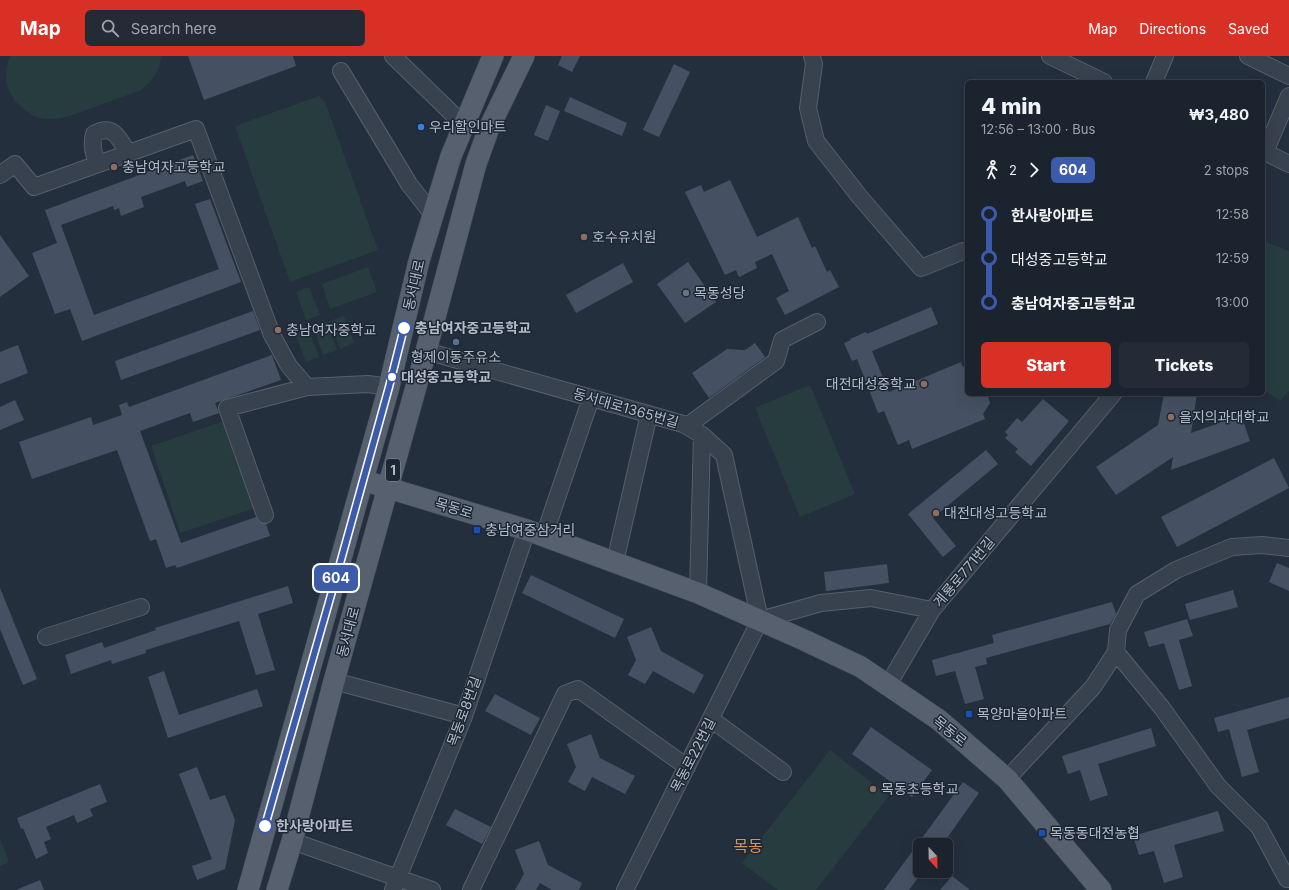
<!DOCTYPE html>
<html lang="en">
<head>
<meta charset="utf-8">
<style>
	:root { --surface:#1b232e; --page:#242b36; --text:#f1f3f6; --muted:#a0a4aa; --line:#39404a; --accent:#d93025 }
	body { margin:0; font-family:Inter,"Noto Sans KR",sans-serif; background:var(--page); color:var(--text); height:100vh; display:flex; flex-direction:column; font-size:15px; white-space:nowrap }
	* { box-sizing:border-box; margin:0 }
	p { font-size:13px; color:var(--muted) }
	.icon { flex:none; width:22px; height:22px; fill:none; stroke:currentColor; stroke-width:2; stroke-linecap:round; stroke-linejoin:round }
	.map { position:relative; flex:1; overflow:hidden }
	.panel { position:absolute; left:965px; top:24px; width:300px; height:316px; display:flex; flex-direction:column; background:var(--surface); border-radius:6px; box-shadow:0 4px 16px #0002,0 0 0 1px var(--line) }
	.panel>* { flex:none }
	.badge { padding:0 8px; border-radius:6px; font-size:14px; line-height:26px }
	.needle { width:26px; rotate:158deg }
	.controls { position:absolute; left:913px; top:782px; display:grid; gap:8px }
	.controls a { display:grid; place-items:center; width:40px; height:40px; border-radius:6px; background:var(--surface); box-shadow:0 4px 16px #0002,0 0 0 1px var(--line); font-size:20px }
	.map>.badge { position:absolute; translate:-50% -50%; box-shadow:0 0 0 2px #fff }
	.legs { display:flex; align-items:center; gap:6px; height:44px; padding:0 16px; font-size:13px }
	.legs p { margin-inline-start:auto }
	.overview { display:flex; align-items:center; justify-content:space-between; height:68px; padding:0 16px }
	h1 { font-size:22px; font-weight:800; line-height:30px }
	.button { display:flex; gap:8px; margin-top:auto; padding:8px 16px }
	.button a { flex:1; height:46px; border-radius:6px; background:var(--accent); color:#fff; font-size:16px; font-weight:800; line-height:46px; text-align:center }
	.button a+a { background:var(--page); color:var(--text) }
	ul { padding:0 16px; list-style:none }
	li { display:flex; align-items:center; gap:14px; height:44px; font-size:15px }
	li i { display:grid; place-items:center; width:6px; height:100%; margin:0 5px; background:currentColor }
	li i::after { content:''; width:10px; height:10px; margin:-5px; border:3px solid; border-radius:50%; background:var(--surface) }
	li p { margin-inline-start:auto }
	li:first-child i { background:linear-gradient(#0000 50%,currentColor 0) }
	li:last-child i { background:linear-gradient(currentColor 50%,#0000 0) }
	header { display:flex; align-items:center; gap:24px; box-sizing:border-box; height:56px; padding:0 20px; background:var(--accent); color:#fff }
	header strong { font-size:19px }
	nav { display:flex; gap:22px; margin-inline-start:auto; font-size:14px }
	.search { width:280px; height:36px; background:var(--page); display:flex; align-items:center; gap:10px; box-sizing:border-box; padding:0 14px; border-radius:6px; color:var(--muted); font-size:15px }
	.map>svg:first-child { display:block }
</style>
</head>
<body>
<header>
<strong>Map</strong>
<div class="search"><svg class="icon" aria-label="search" viewBox="0 0 24 24"><circle cx="10" cy="10" r="6"/><path d="M15 15l6 6"/></svg>Search here</div>
<nav><a>Map</a><a>Directions</a><a>Saved</a></nav>
</header>
<div class="map">
<svg width="1289" height="834" viewBox="0 0 1289 834">
	<rect width="100%" height="100%" fill="#242f3e"/>
	<path fill="#263c3f" d="M10 0H161L159 12 152 24 141 34 67 61C57 63 46 64 36 61 34 60 31 58 28 56 9 44 0 22 10 0Z
		M319 40 325 46 378 194 290 226 235 70Z
		M1263 183 1266 186 1289 195V335L1280 345 1266 335 1263 331Z
		M368 211 377 236 330 253 322 228Z
		M309 231 320 259 306 264 296 236Z
		M344 260 354 287 340 293 330 265Z
		M327 266 337 294 323 299 313 271Z
		M309 273 319 301 306 306 295 278Z
		M810 329 855 438 800 461 755 352Z
		M225 365 255 452 180 477 151 390Z
		M830 694 889 740 816 834H778L742 807Z
		M0 783 9 806 0 810Z"/>
	<path fill="#455162" d="M188 0H293L296 10 204 44Z
		M562 0H580L572 16 558 9Z
		M674 8 690 16 659 81 643 74Z
		M570 41 627 67 622 80 564 55Z
		M546 49 560 55 548 85 534 79Z
		M193 99 203 125 187 131 185 125 141 141 144 151 121 160 119 152 114 154 113 150 61 169 94 259 219 213 195 148 210 143 241 226 82 285 70 253 55 258 32 197 57 187 45 154Z
		M730 124 757 181 798 161 812 192 815 190 827 216 830 214 839 231 785 259 776 242 789 235 772 198 755 206 757 212 739 221 736 214 725 219 685 136 701 129 704 136Z
		M0 179 29 220 0 241Z
		M688 206 716 246 685 267 657 228Z
		M623 207 633 226 576 257 566 239Z
		M931 251 938 268 872 295 889 336 961 306 962 310 967 311V338H987L990 347 983 358 985 363 912 393 909 384 898 389 884 355 878 357 857 303 852 305 844 287 851 284 850 283 866 276 867 278Z
		M253 255 260 274 121 324 115 305Z
		M755 287 765 301 709 342 692 317 727 293 745 294Z
		M18 289 28 317 0 328V296Z
		M272 299 281 324 215 347 219 357 193 366 190 357 140 375 181 487 256 461 259 466 266 468 270 480 177 512 175 509 166 512 156 483 150 485 117 394 32 423 19 386 91 361 93 369 122 359 119 349 127 346 129 351Z
		M1164 338H1197L1191 377 1241 359 1250 385 1171 414 1173 401 1116 439 1096 411 1158 369Z
		M1043 343 1069 365 1031 410 1015 396 1018 393 1005 382 1008 379 1005 376 1017 362 1022 366Z
		M15 344 24 364 0 374V351Z
		M986 394 998 408 933 462 956 490 943 501 908 458Z
		M1274 402 1289 432 1177 491 1161 461Z
		M1277 507 1289 512V535L1269 526Z
		M887 508 889 527 826 535 824 516Z
		M531 519 624 563 615 582 522 537Z
		M288 530 293 547 258 558 275 614 256 619 239 565 146 594V597L112 608 111 604 71 618 65 599 102 586 104 592 156 574 155 572Z
		M0 532 37 623 23 629 0 573Z
		M1233 534 1238 551 1190 564 1185 548Z
		M1112 546 1116 558 1110 568 986 602 987 608 975 611 984 643 965 648 955 615 936 620 932 604 994 587 992 579Z
		M1187 563 1193 580 1179 584 1192 630 1179 634 1164 587 1149 591 1144 576Z
		M651 571 661 595 704 619 694 638 653 615 645 628 628 619 636 604 627 581Z
		M164 615 179 659 257 633 263 650 168 682 148 621Z
		M495 638 540 662 531 679 485 655Z
		M1289 641V662L1247 674 1259 716 1242 721 1229 673 1218 676 1214 662Z
		M871 671 932 714 912 741 852 698Z
		M1151 672 1156 690 1098 708 1108 739 1090 745 1080 714 1068 718 1062 700Z
		M591 678 600 702 635 720 625 738 592 721 585 735 568 726 576 711 567 688Z
		M197 711 210 744 225 739 235 764 225 813 197 824 192 810 212 803 179 718Z
		M963 726 979 737 942 789H920V819L909 834H884Z
		M100 728 107 746 90 753 93 760 77 767 74 759 46 771 51 783 44 786 48 797 36 803 23 772 21 773 17 762Z
		M455 753 491 771 482 788 446 769Z
		M1218 755 1224 775 1174 789 1183 821 1164 827 1154 795 1139 799 1133 780Z
		M539 785 548 809 582 827 579 834H552L540 827 536 834H515L524 818 515 794Z
		M952 820 970 834H940Z
		M40 824 44 834H16Z"/>
	<g fill="none" stroke-linecap="round" stroke-linejoin="round">
		<g stroke="#565f6c" stroke-width="18">
			<path id="minor" d="M393 0 463 68
				M812 0 814 8 808 52 816 85 859 140 921 212 963 195
				M1050 0 1104 26
				M1248 0 1289 20
				M341 15 409 128 433 159
				M1154 26 1165 0
				M1263 95 1289 108
				M1265 96 1289 40
				M97 108C94 98 91 89 94 78 113 67 119 82 128 97
				M0 119 15 108 34 131 196 73 272 279 289 310 307 331 368 328 389 331
				M426 295 683 368 702 379 724 399 760 564
				M687 370 776 305 782 284 817 266
				M265 459 227 352 307 331
				M544 480 591 342
				M615 506 649 358
				M698 537 702 379
				M760 564 821 547 871 542 932 554
				M46 581 141 551
				M1116 596 1162 652 1218 730 1259 771 1287 823H1289
				M334 625 464 660
				M888 629 932 554 1113 338
				M711 663 783 716
				M1007 723 1093 631 1116 596 1118 574 1137 538 1176 514 1232 491 1262 489 1289 492
				M292 785 432 834
				M393 834 464 660 527 474
				M471 834 565 638 578 633 687 711
				M625 834 760 564"/>
		</g>
		<g stroke="#414a57" stroke-width="22">
			<path id="major" d="M375 428 527 474 698 537 804 584 861 611 939 664 1007 723 1101 834
				M248 834 389 331 419 205 451 100 493 0
				M277 834 292 785 334 625 426 295 476 108 489 72 524 0"/>
		</g>
		<use href="#minor" stroke="#38414e" stroke-width="16"/>
		<use href="#major" stroke="#56606e" stroke-width="21"/>
	</g>
	<g fill="none" stroke-linecap="round" stroke-linejoin="round">
		<g stroke="#fff" stroke-width="9">
			<path id="line-1" d="M265 770 341 504 389 331 404 272"/>
		</g>
		<use href="#line-1" stroke="#3d5bab" stroke-width="6"/>
	</g>
	<circle fill="#3f7fe0" stroke="#1d2633" stroke-width="1.5" cx="421" cy="71" r="4"/>
	<g fill="#8d6e63" stroke="#1d2633" stroke-width="1.5">
		<circle cx="114" cy="111" r="4"/>
		<circle cx="584" cy="181" r="4"/>
		<circle cx="278" cy="274" r="4"/>
		<circle cx="924" cy="328" r="4"/>
		<circle cx="1171" cy="361" r="4"/>
		<circle cx="936" cy="457" r="4"/>
		<circle cx="873" cy="733" r="4"/>
	</g>
	<circle fill="#6b7280" stroke="#1d2633" stroke-width="1.5" cx="686" cy="237" r="4"/>
	<g fill="#fff" stroke="#3d5bab" stroke-width="2">
		<circle cx="404" cy="272" r="7"/>
		<circle cx="392" cy="321" r="5"/>
		<circle cx="265" cy="770" r="7"/>
	</g>
	<circle fill="#5c6f8a" stroke="#1d2633" stroke-width="1.5" cx="456" cy="286" r="4"/>
	<g fill="#1a4fb4" stroke="#1d2633" stroke-width="1.5">
		<rect x="473" y="470" width="8" height="8" rx="2"/>
		<rect x="965" y="654" width="8" height="8" rx="2"/>
		<rect x="1038" y="773" width="8" height="8" rx="2"/>
	</g>
	<g text-anchor="middle" stroke-width="3" stroke-linejoin="round" paint-order="stroke">
		<rect fill="#1d2633" stroke="#878f9c" stroke-width="1" x="386" y="403" width="14" height="22" rx="3"/>
		<g font-size="13" font-weight="bold" fill="#b4bcc9">
			<text x="393" y="419">1</text>
		</g>
		<g font-size="14" fill="#b4bcc9" stroke="#1d2633" text-anchor="start">
			<text x="429" y="76">우리할인마트</text>
			<text x="122" y="116">충남여자고등학교</text>
			<text x="592" y="186">호수유치원</text>
			<text x="694" y="242">목동성당</text>
			<text x="286" y="279">충남여자중학교</text>
			<text x="456" y="306" text-anchor="middle">형제이동주유소</text>
			<text x="916" y="333" text-anchor="end">대전대성중학교</text>
			<text x="1179" y="366">을지의과대학교</text>
			<text x="944" y="462">대전대성고등학교</text>
			<text x="485" y="479">충남여중삼거리</text>
			<text x="977" y="663">목양마을아파트</text>
			<text x="881" y="738">목동초등학교</text>
			<text x="1050" y="782">목동동대전농협</text>
		</g>
		<g font-size="14" fill="#b4bcc9" stroke="#1d2633">
			<text transform="translate(414 229) rotate(-77)" y="5">동서대로</text>
			<text transform="translate(626 352) rotate(16)" y="5">동서대로1365번길</text>
			<text transform="translate(454 452) rotate(17)" y="5">목동로</text>
			<text transform="translate(964 516) rotate(-50)" y="5">계룡로771번길</text>
			<text transform="translate(348 576) rotate(-75)" y="5">동서대로</text>
			<text transform="translate(464 655) rotate(-70)" y="5">목동로8번길</text>
			<text transform="translate(950 675) rotate(39)" y="5">목동로</text>
			<text transform="translate(693 699) rotate(-63)" y="5">목동로22번길</text>
		</g>
		<g font-size="14" font-weight="bold" fill="#b4bcc9" stroke="#1d2633" text-anchor="start">
			<text x="415" y="277">충남여자중고등학교</text>
			<text x="401" y="326">대성중고등학교</text>
			<text x="276" y="775">한사랑아파트</text>
		</g>
		<g font-size="16" fill="#d59563" stroke="#1d2633">
			<text x="748" y="796">목동</text>
		</g>
	</g>
</svg>
<div class="controls">
<a><svg class="needle" viewBox="-14 -14 28 28"><path d="M0-13l5 13h-10z" fill="#e53935"/><path d="M0 13l5-13h-10z" fill="#a0a4aa"/></svg></a>
</div>
<b class="badge" style="left:336px;top:522px;background:#3d5bab;color:#fff">604</b>
<section class="panel">
<div class="overview"><div><h1>4 min</h1><p>12:56 – 13:00 · Bus</p></div><b>₩3,480</b></div>
<div class="legs"><svg class="icon" aria-label="walk" viewBox="0 0 24 24"><circle cx="13" cy="4" r="2"/><path d="M13 8l-2 6 4 7M11 14l-3 7M7 12l3-4h3l4 4"/></svg>2<svg class="icon" aria-label="forward" viewBox="0 0 24 24"><path d="M9 5l7 7-7 7"/></svg><b class="badge" style="background:#3d5bab;color:#fff">604</b><p>2 stops</p></div>
<ul>
<li><i style="color:#3d5bab"></i><b>한사랑아파트</b><p>12:58</p></li>
<li><i style="color:#3d5bab"></i><span>대성중고등학교</span><p>12:59</p></li>
<li><i style="color:#3d5bab"></i><b>충남여자중고등학교</b><p>13:00</p></li>
</ul>
<div class="button"><a>Start</a><a>Tickets</a></div>
</section>
</div>
</body>
</html>
